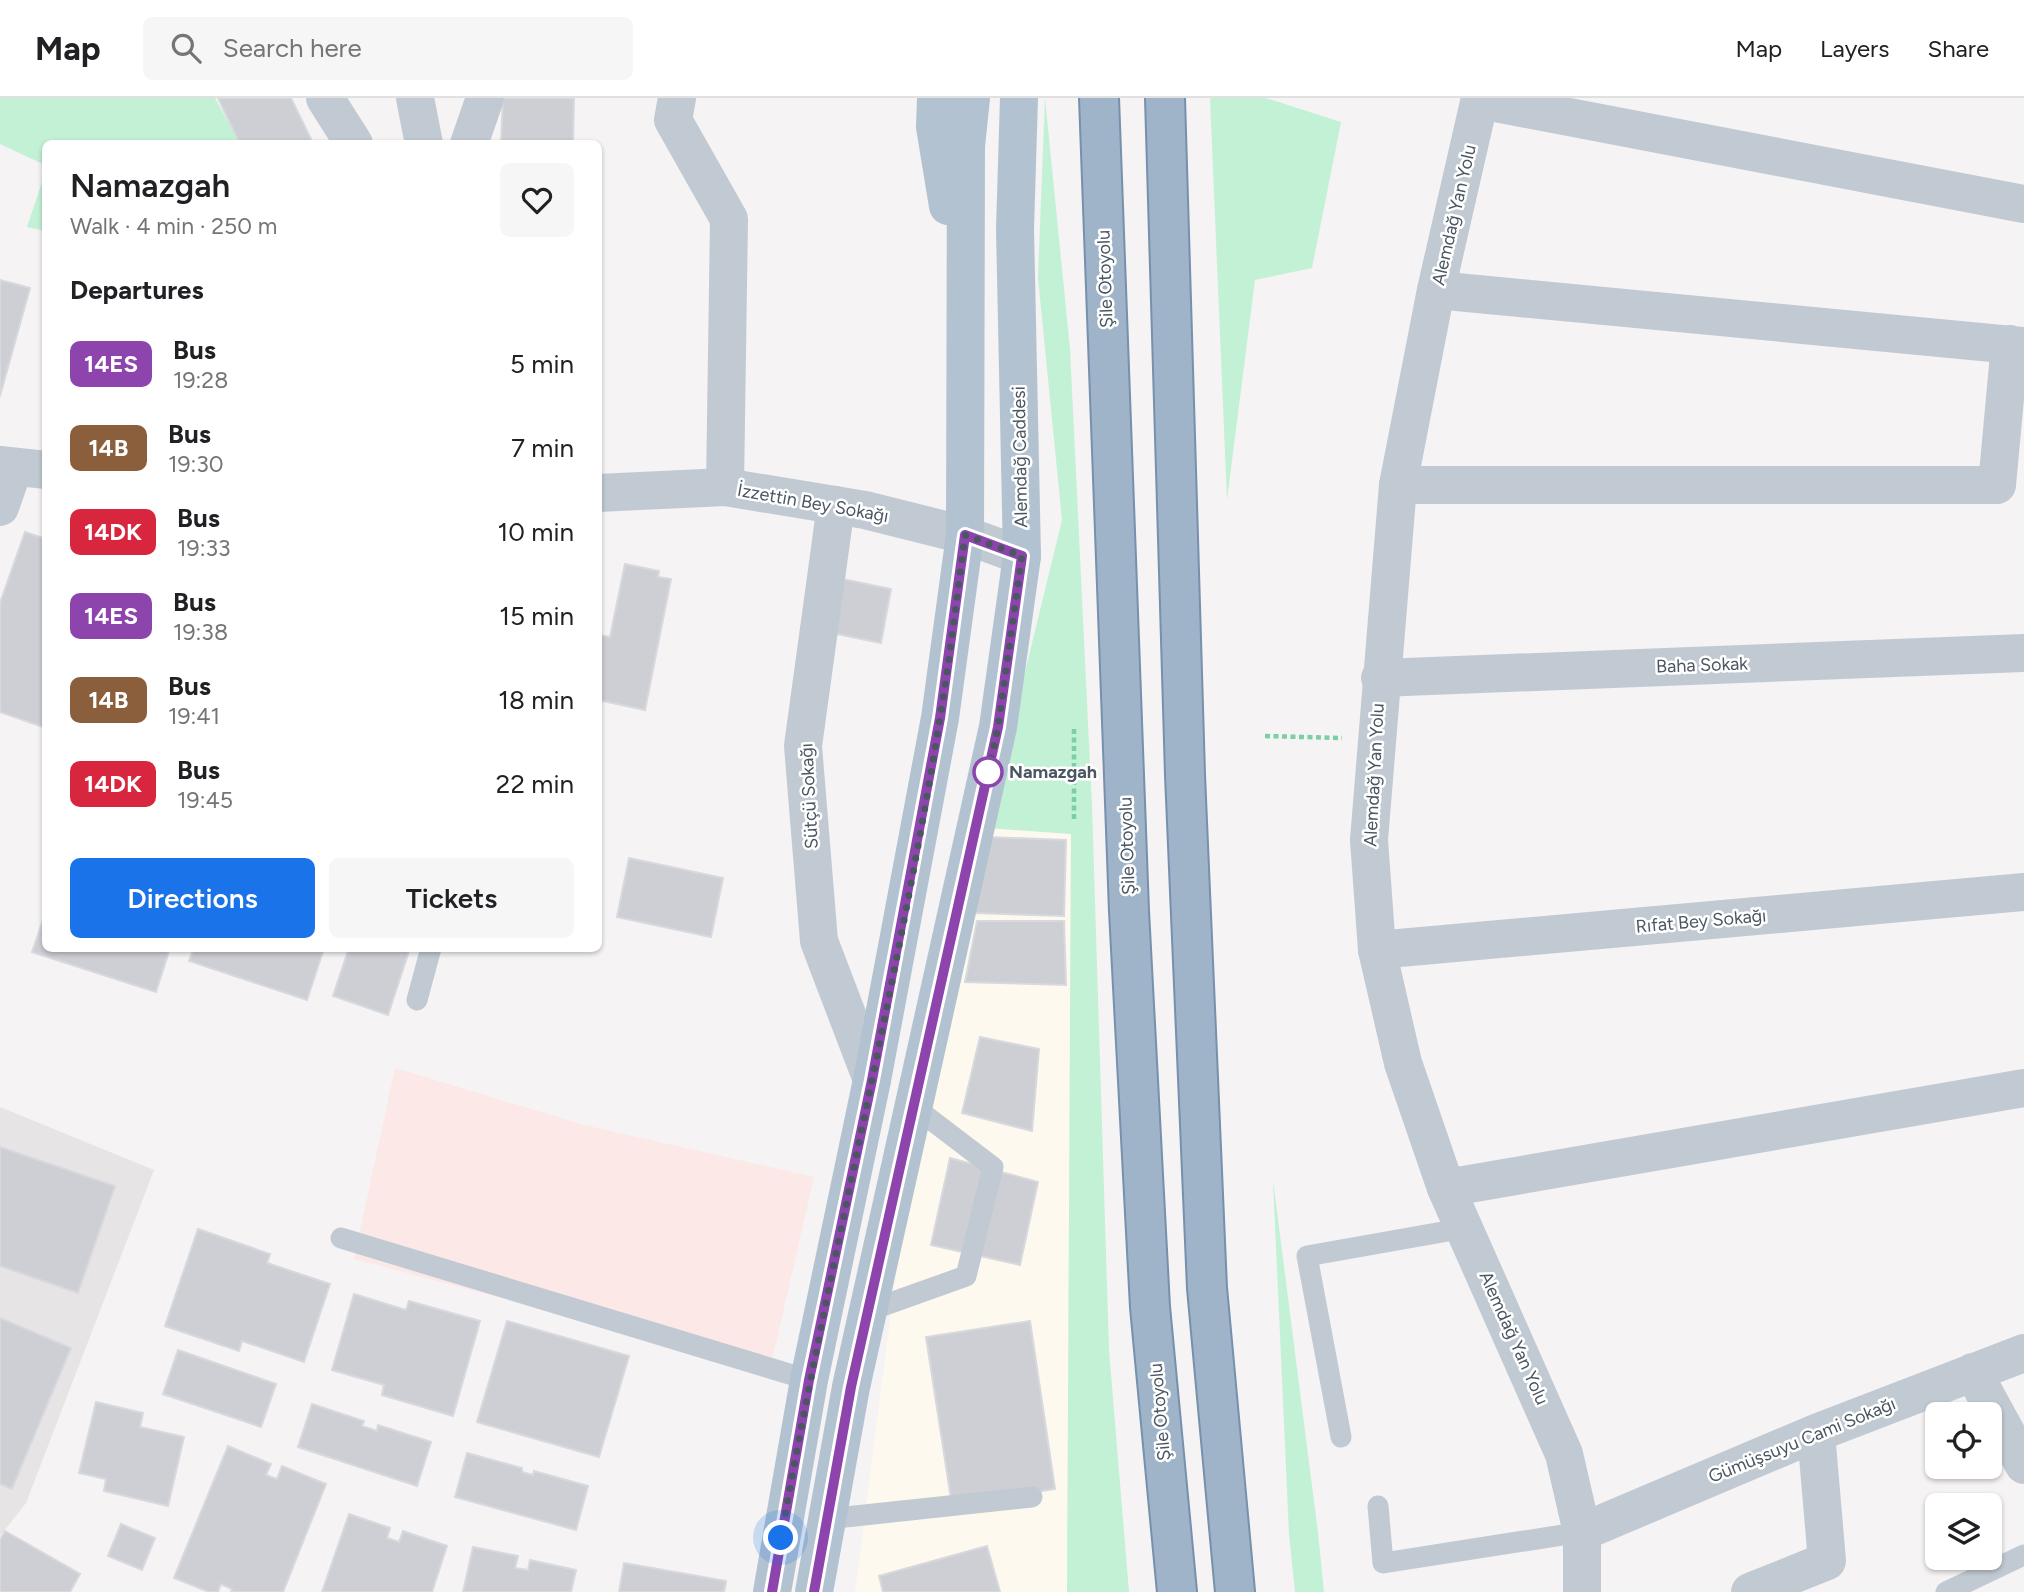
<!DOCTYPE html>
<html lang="en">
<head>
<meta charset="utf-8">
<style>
	:root { --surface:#fff; --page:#f6f6f6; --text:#202124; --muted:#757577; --line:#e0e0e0; --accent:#1a73e8 }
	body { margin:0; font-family:Figtree,sans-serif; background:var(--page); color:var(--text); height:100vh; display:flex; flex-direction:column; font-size:26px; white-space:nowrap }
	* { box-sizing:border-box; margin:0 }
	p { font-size:23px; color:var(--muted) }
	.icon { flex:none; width:38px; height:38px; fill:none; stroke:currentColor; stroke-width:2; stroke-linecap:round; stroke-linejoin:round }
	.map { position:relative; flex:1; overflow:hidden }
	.drawer { position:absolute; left:42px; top:42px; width:560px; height:812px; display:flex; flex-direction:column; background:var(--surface); border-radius:10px; box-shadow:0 2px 5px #0004 }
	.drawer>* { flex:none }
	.badge { padding:0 14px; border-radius:10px; font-size:24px; line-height:46px }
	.tools { position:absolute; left:1925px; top:1304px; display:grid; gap:14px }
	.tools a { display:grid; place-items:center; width:77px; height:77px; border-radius:10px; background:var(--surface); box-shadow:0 2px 5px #0004; font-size:35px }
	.you { position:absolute; width:35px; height:35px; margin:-18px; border:5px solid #fff; border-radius:50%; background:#1a73e8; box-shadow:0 0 0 10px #1a73e833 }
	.map>.badge { position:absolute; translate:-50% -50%; box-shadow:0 0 0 4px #fff }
	h2 { padding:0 28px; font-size:26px; line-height:63px }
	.round { display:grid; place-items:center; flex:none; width:74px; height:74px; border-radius:10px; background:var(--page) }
	.head { display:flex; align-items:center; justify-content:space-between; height:119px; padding:0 28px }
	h1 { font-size:33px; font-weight:600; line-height:52px }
	.button { display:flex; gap:14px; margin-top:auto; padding:14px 28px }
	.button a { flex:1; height:80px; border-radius:10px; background:var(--accent); color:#fff; font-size:28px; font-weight:600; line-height:80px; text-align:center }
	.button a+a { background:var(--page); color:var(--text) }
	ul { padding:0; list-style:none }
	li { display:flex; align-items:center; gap:21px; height:84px; padding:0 28px }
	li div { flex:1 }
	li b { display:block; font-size:26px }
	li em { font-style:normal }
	li .badge { min-width:77px; font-weight:700; text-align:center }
	header { display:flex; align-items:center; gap:42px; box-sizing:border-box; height:98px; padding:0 35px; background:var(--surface); border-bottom:2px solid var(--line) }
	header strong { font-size:33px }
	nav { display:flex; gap:38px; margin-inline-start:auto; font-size:24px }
	.search { width:490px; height:63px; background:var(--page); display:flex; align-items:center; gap:18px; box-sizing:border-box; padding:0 24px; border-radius:10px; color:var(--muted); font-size:26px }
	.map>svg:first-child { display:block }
</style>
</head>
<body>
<header>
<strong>Map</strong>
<div class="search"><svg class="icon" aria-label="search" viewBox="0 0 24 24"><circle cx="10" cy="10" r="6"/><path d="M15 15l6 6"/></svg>Search here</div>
<nav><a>Map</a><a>Layers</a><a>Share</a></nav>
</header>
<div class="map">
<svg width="2024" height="1494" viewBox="0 0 2024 1494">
	<rect width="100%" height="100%" fill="#f5f3f3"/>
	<path fill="#fdf9ef" d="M986 730 1071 736 1067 1494H855L899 1152Z"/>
	<path fill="#e6e4e5" d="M0 1009 154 1072 26 1405 0 1438Z"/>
	<path fill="#fce8e6" d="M395 970 584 1027 814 1079 770 1271 354 1161Z"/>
	<path fill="#c3f1d5" d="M0 0H215L240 45 46 46 45 67 0 46Z
		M1045 0 1070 251 1092 708 1109 1252 1129 1494H1067L1071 736 987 730 1062 422 1038 180Z
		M1210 0H1266L1341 24 1312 170 1255 182 1227 402Z
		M45 75V133L27 129Z
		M1273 1082 1318 1435 1324 1494H1295L1289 1436Z"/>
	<path fill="#cdcfd5" stroke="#d7d9de" stroke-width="2" d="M218 0H291L312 43 240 46Z
		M503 0H574L573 46H501Z
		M0 182 30 190 0 298Z
		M25 434 46 441V630L0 614V505Z
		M625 466 659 473 658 479 671 481 645 612 598 602V537L610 539Z
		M838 480 891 491 881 545 827 534Z
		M988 739 1066 742 1064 818 974 815Z
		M629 760 723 780 711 839 617 819Z
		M46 813V850H170L156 894 32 854Z
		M977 823H1064L1066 887 965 884Z
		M194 850H324L307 902 189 863Z
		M349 850H410L388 917 333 898Z
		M980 939 1039 951 1032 1033 962 1015Z
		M0 1049 115 1088 78 1195 0 1168Z
		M950 1060 1038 1084 1020 1167 931 1147Z
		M198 1131 270 1156 267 1165 330 1186 304 1264 242 1243 239 1253 165 1228Z
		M354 1196 406 1212 409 1203 480 1223 453 1318 382 1297 384 1287 332 1272Z
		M0 1220 71 1250 12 1391 0 1386Z
		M507 1223 629 1258 599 1359 477 1324Z
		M1030 1223 1055 1391 952 1407 926 1239Z
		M178 1252 276 1286 261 1329 163 1296Z
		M96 1304 143 1315 140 1329 184 1339 168 1408 104 1393 106 1381 79 1375Z
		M312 1306 364 1323 362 1328 377 1333 378 1327 431 1344 417 1388 298 1349Z
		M228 1348 271 1366 266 1377 277 1381 282 1368 326 1386 283 1494H231L232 1491 221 1486 218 1494H209L174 1480Z
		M467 1355 522 1370V1374L533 1377 534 1373 588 1388 576 1432 455 1399Z
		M349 1416 390 1430 387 1440 399 1444 403 1433 447 1448 432 1494H322Z
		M121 1426 155 1440 142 1472 108 1458Z
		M5 1433 80 1476 70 1494H0V1442Z
		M987 1448 1000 1494H883L879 1478Z
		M473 1449 518 1458 515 1470 528 1472 530 1462 576 1472 571 1494H463Z
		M624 1465 726 1483 724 1494H619Z"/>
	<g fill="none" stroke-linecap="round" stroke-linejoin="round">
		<g stroke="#7690ad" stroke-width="42">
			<path id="trunk" d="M1099 0 1129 813 1150 1209 1177 1494
				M1165 0 1185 677 1207 1190 1235 1494"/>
		</g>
		<path stroke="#7ad0a6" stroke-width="4.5" stroke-dasharray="5 3.5" stroke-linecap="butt" d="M1074 631V723
			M1265 638 1342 640"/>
		<path stroke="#c1cad2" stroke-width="21" d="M417 902 431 850
			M341 1140 809 1282
			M868 1213 966 1178 993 1069 913 1008
			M1341 1339 1307 1158 1465 1130
			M1378 1408 1383 1465 1582 1434
			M827 1421 1032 1399
			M1946 1494 2024 1457"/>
		<path stroke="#c1cad2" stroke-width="38" d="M325 0 354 46
			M415 0 424 46
			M677 0 673 22 729 121 725 389
			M1480 2 2024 106
			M469 46 485 0
			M1436 192 2024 248
			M1398 387H1997L2010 246
			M836 407 803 648 819 843 872 982
			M0 409 14 369
			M1380 580 2024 555
			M1377 852 2024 794
			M1446 1090 2024 990
			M1973 1274 2024 1367
			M1582 1434 1816 1335 2024 1255
			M1750 1494 1827 1463 1816 1335"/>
		<path stroke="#c1cad2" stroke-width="38" d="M1480 0 1436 192 1398 387 1369 742 1377 852 1403 965 1446 1090 1564 1356 1582 1434V1494
			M0 367 46 372
			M598 395 725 389 865 412 965 437 1022 458"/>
		<path stroke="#b3c2d1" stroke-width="38" d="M936 0 935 29 948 108
			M772 1494 809 1282 872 982 940 620 965 437 966 48 971 0
			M814 1494 851 1289 998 629 1022 458 1015 131 1019 0"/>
		<use href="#trunk" stroke="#9fb4c9" stroke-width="38"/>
	</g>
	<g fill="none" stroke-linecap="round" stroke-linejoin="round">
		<g stroke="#fff" stroke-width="16">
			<path id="line" d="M772 1494 809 1282 872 982 940 620 965 437 1022 458 998 629 851 1289 814 1494"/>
		</g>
		<use href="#line" stroke="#8e44ad" stroke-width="10"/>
		<path stroke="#4a5661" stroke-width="7" stroke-dasharray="0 12.6" d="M781 1440C829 1166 896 895 940 620 950 559 957 498 965 437L1022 458 998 629 988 674"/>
	</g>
	<circle fill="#fff" stroke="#8e44ad" stroke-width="3.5" cx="988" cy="674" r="14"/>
	<g text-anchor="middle" stroke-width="5" stroke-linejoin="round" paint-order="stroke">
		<g font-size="18" fill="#4a5661" stroke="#fff">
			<text transform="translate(1454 117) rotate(-77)" y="6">Alemdağ Yan Yolu</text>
			<text transform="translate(1105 181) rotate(-92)" y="6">Şile Otoyolu</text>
			<text transform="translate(1020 359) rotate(-91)" y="6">Alemdağ Caddesi</text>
			<text transform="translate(813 405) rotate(10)" y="6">İzzettin Bey Sokağı</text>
			<text transform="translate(1702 567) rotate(-2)" y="6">Baha Sokak</text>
			<text transform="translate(1374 677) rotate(-87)" y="6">Alemdağ Yan Yolu</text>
			<text transform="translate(809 698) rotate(-93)" y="6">Sütçü Sokağı</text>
			<text transform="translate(1127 748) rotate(-92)" y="6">Şile Otoyolu</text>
			<text transform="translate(1701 823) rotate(-5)" y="6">Rıfat Bey Sokağı</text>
			<text transform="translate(1514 1240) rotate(66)" y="6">Alemdağ Yan Yolu</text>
			<text transform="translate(1160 1314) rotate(-95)" y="6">Şile Otoyolu</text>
			<text transform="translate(1802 1342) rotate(-22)" y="6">Gümüşsuyu Cami Sokağı</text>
		</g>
		<g font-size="18" font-weight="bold" fill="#4a5661" stroke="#fff" text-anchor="start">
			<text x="1009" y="680">Namazgah</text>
		</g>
	</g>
</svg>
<div class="tools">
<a><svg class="icon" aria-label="locate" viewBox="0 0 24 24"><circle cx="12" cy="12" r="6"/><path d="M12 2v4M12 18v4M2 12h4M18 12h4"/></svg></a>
<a><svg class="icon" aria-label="layers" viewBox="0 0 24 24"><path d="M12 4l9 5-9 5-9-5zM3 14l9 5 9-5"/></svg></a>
</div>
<div class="you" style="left:781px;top:1440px"></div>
<section class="drawer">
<div class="head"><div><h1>Namazgah</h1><p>Walk · 4 min · 250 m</p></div><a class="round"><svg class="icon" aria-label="heart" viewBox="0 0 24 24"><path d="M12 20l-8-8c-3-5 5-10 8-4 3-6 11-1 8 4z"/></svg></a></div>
<h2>Departures</h2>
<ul>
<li><span class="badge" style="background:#8e44ad;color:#fff">14ES</span><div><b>Bus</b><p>19:28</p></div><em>5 min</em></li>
<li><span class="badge" style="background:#8b5e3c;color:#fff">14B</span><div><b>Bus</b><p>19:30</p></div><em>7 min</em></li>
<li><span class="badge" style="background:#d7263d;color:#fff">14DK</span><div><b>Bus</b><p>19:33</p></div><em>10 min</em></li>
<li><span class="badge" style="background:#8e44ad;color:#fff">14ES</span><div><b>Bus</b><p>19:38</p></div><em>15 min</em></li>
<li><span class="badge" style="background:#8b5e3c;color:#fff">14B</span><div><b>Bus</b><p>19:41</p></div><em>18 min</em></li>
<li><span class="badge" style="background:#d7263d;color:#fff">14DK</span><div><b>Bus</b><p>19:45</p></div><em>22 min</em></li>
</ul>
<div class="button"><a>Directions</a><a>Tickets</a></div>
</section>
</div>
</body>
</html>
